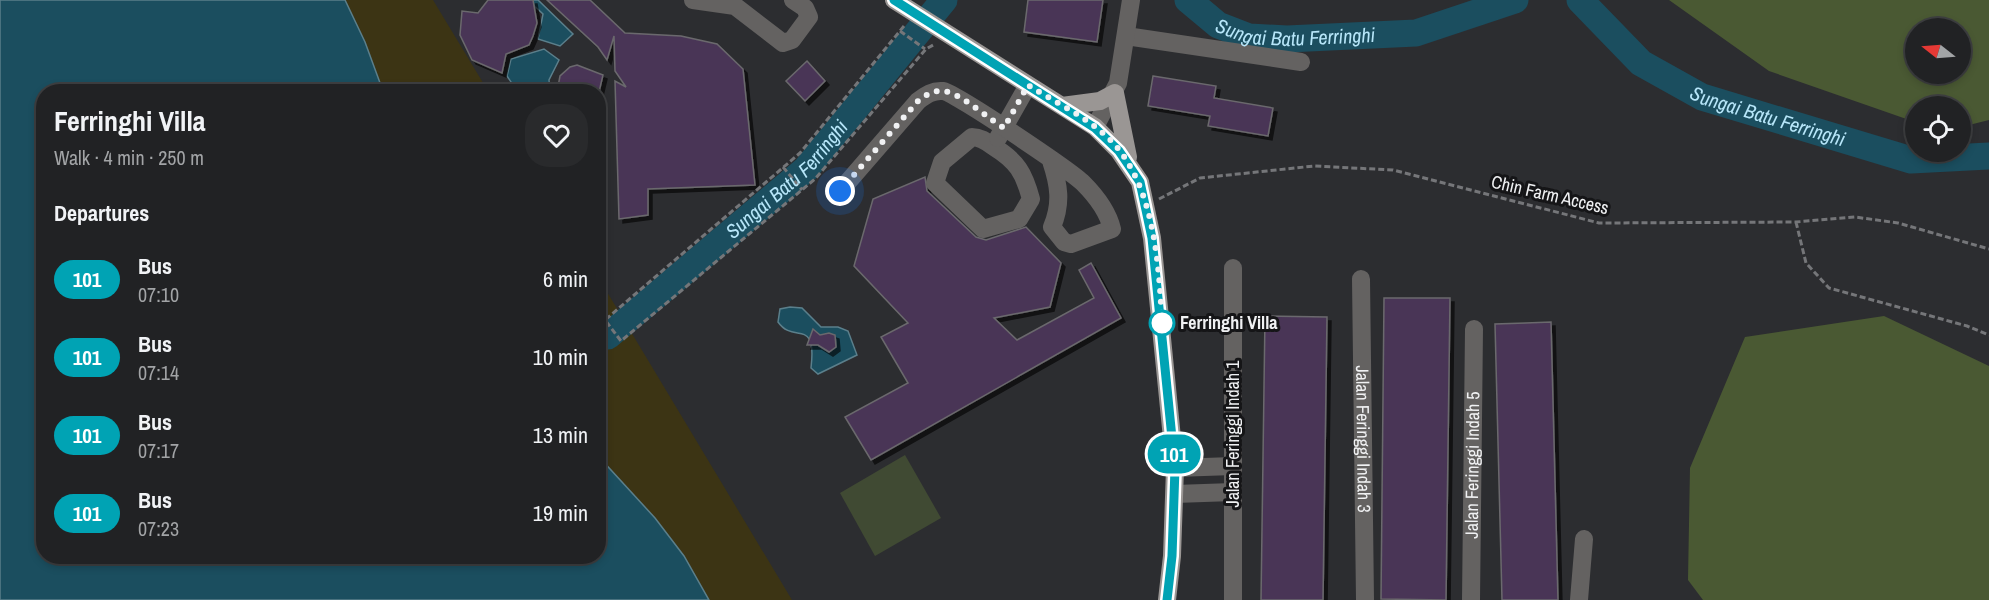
<!DOCTYPE html>
<html lang="en">
<head>
<meta charset="utf-8">
<style>
	:root { --surface:#212224; --page:#292a2c; --text:#f1f3f6; --muted:#a2a4a6; --line:#3e3f41 }
	body { margin:0; font-family:"Archivo Narrow",sans-serif; background:var(--page); color:var(--text); height:100vh; display:flex; flex-direction:column; font-size:22px; white-space:nowrap }
	* { box-sizing:border-box; margin:0 }
	p { font-size:20px; color:var(--muted) }
	.icon { flex:none; width:33px; height:33px; fill:none; stroke:currentColor; stroke-width:2; stroke-linecap:round; stroke-linejoin:round }
	.map { position:relative; flex:1; overflow:hidden }
	.drawer { position:absolute; left:36px; top:84px; width:570px; height:480px; display:flex; flex-direction:column; background:var(--surface); border-radius:24px; box-shadow:0 3px 9px #0003,0 0 0 2px var(--line) }
	.drawer>* { flex:none }
	.badge { padding:0 12px; border-radius:20px; font-size:21px; line-height:39px }
	.needle { width:39px; rotate:287deg }
	.controls { position:absolute; left:1905px; top:18px; display:grid; gap:12px }
	.controls a { display:grid; place-items:center; width:66px; height:66px; border-radius:50%; background:var(--surface); box-shadow:0 3px 9px #0003,0 0 0 2px var(--line); font-size:30px }
	.you { position:absolute; width:30px; height:30px; margin:-15px; border:4px solid #fff; border-radius:50%; background:#1a73e8; box-shadow:0 0 0 9px #1a73e833 }
	.map>.badge { position:absolute; translate:-50% -50%; box-shadow:0 0 0 3px #fff }
	h2 { padding:0 18px; font-size:22px; line-height:54px }
	.round { display:grid; place-items:center; flex:none; width:63px; height:63px; border-radius:24px; background:var(--page) }
	.headline { display:flex; align-items:center; justify-content:space-between; height:102px; padding:0 18px }
	h1 { font-size:28px; font-weight:800; line-height:45px }
	ul { padding:0; list-style:none }
	li { display:flex; align-items:center; gap:18px; height:78px; padding:0 18px }
	li div { flex:1 }
	li b { display:block; font-size:22px }
	li em { font-style:normal }
	li .badge { min-width:66px; font-weight:700; text-align:center }
	.map>svg:first-child { display:block }
</style>
</head>
<body>
<div class="map">
<svg width="1989" height="600" viewBox="0 0 1989 600">
	<defs>
		<filter id="shadow"><feDropShadow dx="4" dy="4" stdDeviation="0" flood-color="#0009"/></filter>
	</defs>
	<rect width="100%" height="100%" fill="#2c2d30"/>
	<path fill="#404a33" d="M905 455 941 518 875 556 840 493Z"/>
	<path fill="#4a5933" fill-rule="evenodd" d="M1669 0H1989V120L1961 127 1960 106H1916L1915 122 1769 71ZM1916 28H1960V74H1916Z
		M1884 316 1989 366V600H1703L1688 580 1690 468 1745 337Z"/>
	<path fill="#3c3414" d="M345 0H433L488 91H383L365 42Z
		M598 277 792 600H709L684 556 655 518 599 457Z"/>
	<path fill="#1b4e5f" stroke="#5b7f8b" stroke-width="1.5" d="M0 0H345L365 42 383 91 44 92V556H598L599 457 655 518 684 556 709 600H0Z
		M528 0H538L573 34 560 46 538 39 543 14Z
		M544 49 559 60 549 80 550 91H517L507 76 511 59Z
		M790 307 802 308 821 327H838L848 331 857 355 818 374 811 368C817 316 794 345 778 322L780 309Z"/>
	<g fill="none" stroke-linecap="round" stroke-linejoin="round">
		<g stroke="#1b4e5f" stroke-width="27">
			<path id="s1" d="M1188 0 1218 25 1249 37 1287 39 1416 33 1515 0"/>
			<path id="s2" d="M1580 0 1641 63 1702 97 1911 160 1989 156"/>
			<path id="s3" d="M608 336 806 169 944 0"/>
		</g>
	</g>
	<path fill="#4a3657" stroke="#6b696d" stroke-width="1.5" filter="url(#shadow)" d="M488 0H533L537 23 533 36 529 45 506 54 502 73 472 60 460 35 462 11 478 13Z
		M547 0H590L625 33 681 36 717 44 743 69 755 185 648 189V215L619 219 615 81 626 87 615 71 614 36 607 60 598 47Z
		M1028 0H1103L1097 42 1024 32Z
		M807 61 825 81 805 101 786 81Z
		M577 65 603 75 599 92H557L560 76 570 67Z
		M1153 76 1216 86 1214 98 1273 108 1268 136 1208 126 1210 116 1148 106Z
		M925 177 927 191 976 237 986 240 1026 227 1061 263 1050 307 994 318 1017 340 1094 298 1079 270 1091 263 1121 318 871 460 845 417 908 383 881 337 908 323 854 266 873 199Z
		M1384 298H1450L1446 600 1381 599Z
		M1265 316 1327 317 1323 600H1261Z
		M1551 322 1558 600H1502L1495 324Z
		M813 329 820 335 829 333 835 335 836 347 829 352 818 345H807Z"/>
	<g fill="none" stroke-linecap="round" stroke-linejoin="round">
		<path stroke="#757679" stroke-width="3" stroke-dasharray="6 3" stroke-linecap="butt" d="M904 26 800 153 605 320 621 341 815 179 926 49 935 44
			M900 31 925 49
			M783 167 802 190
			M1159 199 1200 178 1314 166 1393 170 1599 223 1796 222 1855 217 1898 223 1989 249
			M1796 222 1806 263 1829 288 1967 326 1989 335"/>
		<g stroke="#646261" stroke-width="18">
			<path d="M693 0 735 6 783 43 792 40 809 17 805 8 793 0"/>
			<path d="M1126 36 1301 62"/>
			<path d="M1095 127 1118 83 1131 0"/>
			<path d="M972 137C981 137 987 142 994 147 1017 161 1024 173 1031 199L1019 219 983 229 935 183 942 162Z"/>
			<path d="M998 138 1028 85"/>
			<path d="M840 191 918 101C926 95 933 90 943 91 954 92 1071 171 1083 183 1095 195 1108 212 1112 229L1071 244 1064 242 1052 227C1062 203 1059 185 1051 161"/>
			<path d="M1233 268V600"/>
			<path id="s4" d="M1361 279 1365 600"/>
			<path d="M1175 468 1233 466"/>
			<path d="M1175 494 1233 492"/>
			<path id="s5" d="M1471 600 1474 329"/>
			<path d="M1579 600 1584 539"/>
		</g>
		<path stroke="#9a9694" stroke-width="18" d="M894 0 1095 127 1119 151 1140 182 1152 238 1175 468 1172 556 1167 600
			M1062 106 1100 101 1115 93 1128 157"/>
	</g>
	<g fill="none" stroke-linecap="round" stroke-linejoin="round">
		<g stroke="#fff" stroke-width="14">
			<path id="line" d="M894 0 1095 128 1119 151 1140 182 1152 238 1175 468 1172 556 1167 600"/>
		</g>
		<use href="#line" stroke="#00a3b4" stroke-width="9"/>
		<path stroke="#f0f1f3" stroke-width="6" stroke-dasharray="0 10.8" d="M840 191 918 101C926 95 933 90 944 91 960 93 989 119 1004 128L1028 85C1053 101 1083 115 1105 135 1154 178 1159 262 1162 323"/>
	</g>
	<circle fill="#fff" stroke="#00a3b4" stroke-width="3" cx="1162" cy="323" r="12"/>
	<g text-anchor="middle" stroke-width="6" stroke-linejoin="round" paint-order="stroke">
		<g font-size="18" fill="#f0f1f3" stroke="#151517">
			<text transform="translate(1550 195) rotate(13)" y="6">Chin Farm Access</text>
			<text transform="translate(1233 434) rotate(-90)" y="6">Jalan Feringgi Indah 1</text>
			<text dy="6" stroke="none"><textPath href="#s4" startOffset="160">Jalan Feringgi Indah 3</textPath></text>
			<text dy="6" stroke="none"><textPath href="#s5" startOffset="135">Jalan Feringgi Indah 5</textPath></text>
		</g>
		<g font-size="18" font-weight="bold" fill="#f0f1f3" stroke="#151517" text-anchor="start">
			<text x="1180" y="329">Ferringhi Villa</text>
		</g>
		<g font-size="20" font-style="italic" fill="#b7e6f9" stroke="#151517">
			<text dy="7" stroke="none"><textPath href="#s1" startOffset="118">Sungai Batu Ferringhi</textPath></text>
			<text dy="7" stroke="none"><textPath href="#s2" startOffset="226">Sungai Batu Ferringhi</textPath></text>
			<text dy="7" stroke="none"><textPath href="#s3" startOffset="238">Sungai Batu Ferringhi</textPath></text>
		</g>
	</g>
</svg>
<div class="controls">
<a><svg class="needle" viewBox="-14 -14 28 28"><path d="M0-13l5 13h-10z" fill="#e53935"/><path d="M0 13l5-13h-10z" fill="#a2a4a6"/></svg></a>
<a><svg class="icon" aria-label="locate" viewBox="0 0 24 24"><circle cx="12" cy="12" r="6"/><path d="M12 2v4M12 18v4M2 12h4M18 12h4"/></svg></a>
</div>
<div class="you" style="left:840px;top:191px"></div>
<b class="badge" style="left:1174px;top:454px;background:#00a3b4;color:#fff">101</b>
<section class="drawer">
<div class="headline"><div><h1>Ferringhi Villa</h1><p>Walk · 4 min · 250 m</p></div><a class="round"><svg class="icon" aria-label="heart" viewBox="0 0 24 24"><path d="M12 20l-8-8c-3-5 5-10 8-4 3-6 11-1 8 4z"/></svg></a></div>
<h2>Departures</h2>
<ul>
<li><span class="badge" style="background:#00a3b4;color:#fff">101</span><div><b>Bus</b><p>07:10</p></div><em>6 min</em></li>
<li><span class="badge" style="background:#00a3b4;color:#fff">101</span><div><b>Bus</b><p>07:14</p></div><em>10 min</em></li>
<li><span class="badge" style="background:#00a3b4;color:#fff">101</span><div><b>Bus</b><p>07:17</p></div><em>13 min</em></li>
<li><span class="badge" style="background:#00a3b4;color:#fff">101</span><div><b>Bus</b><p>07:23</p></div><em>19 min</em></li>
</ul>
</section>
</div>
</body>
</html>
